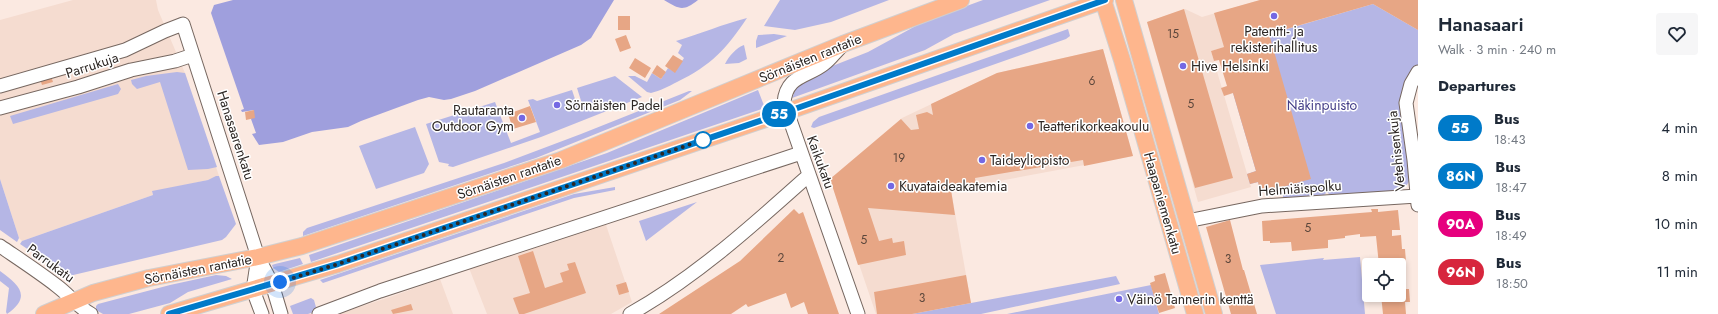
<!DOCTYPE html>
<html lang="en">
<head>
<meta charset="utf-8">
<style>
	:root { --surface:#fff; --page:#f6f6f7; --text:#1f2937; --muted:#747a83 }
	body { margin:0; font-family:Jost,sans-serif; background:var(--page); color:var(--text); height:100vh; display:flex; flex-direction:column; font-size:15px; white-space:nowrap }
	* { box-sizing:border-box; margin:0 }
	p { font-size:13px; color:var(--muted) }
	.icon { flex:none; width:22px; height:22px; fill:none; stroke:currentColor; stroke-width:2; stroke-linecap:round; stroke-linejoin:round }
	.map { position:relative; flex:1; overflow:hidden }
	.panel { display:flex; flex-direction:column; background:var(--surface); width:300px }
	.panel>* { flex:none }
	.badge { padding:0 8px; border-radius:13px; font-size:14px; line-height:26px }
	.tools { position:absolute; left:1362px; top:258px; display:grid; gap:8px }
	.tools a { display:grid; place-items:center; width:44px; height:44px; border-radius:4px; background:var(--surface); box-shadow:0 2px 6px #0003; font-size:20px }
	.you { position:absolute; width:20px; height:20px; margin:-10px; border:3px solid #fff; border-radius:50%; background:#1a73e8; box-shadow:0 0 0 6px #1a73e833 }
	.map>.badge { position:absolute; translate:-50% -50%; box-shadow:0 0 0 2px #fff }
	h2 { padding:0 20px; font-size:15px; line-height:36px }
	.round { display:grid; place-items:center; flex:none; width:42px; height:42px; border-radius:4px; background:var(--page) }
	.overview { display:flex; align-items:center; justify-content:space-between; height:68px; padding:0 20px }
	h1 { font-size:19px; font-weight:600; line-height:30px }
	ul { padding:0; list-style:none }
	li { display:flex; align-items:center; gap:12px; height:48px; padding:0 20px }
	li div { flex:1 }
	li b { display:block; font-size:15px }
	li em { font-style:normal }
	li .badge { min-width:44px; font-weight:700; text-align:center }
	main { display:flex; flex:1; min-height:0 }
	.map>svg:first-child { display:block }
</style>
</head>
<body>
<main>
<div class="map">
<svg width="1418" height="314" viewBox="0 0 1418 314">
	<rect width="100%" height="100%" fill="#fbe9e1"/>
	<path fill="#f5dcd0" d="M73 0H156L158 10 185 73 219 176 208 180 152 192 153 195 22 241 19 238 0 179V20Z
		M1260 0H1418V30L1373 4 1211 51 1251 187 1198 202 1147 22 1185 9 1202 17Z
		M1103 49 1133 156 951 190 971 303 912 314H876L830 179 902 118 997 73Z
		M605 222 632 302 611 314H487L469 268Z
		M440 279 453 314H338L393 296Z"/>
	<path fill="#b5b6e5" d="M780 0H889L831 22 795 30 764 26Z
		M983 0H1050L954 34 925 50 792 98 797 86 812 74 868 52 923 22Z
		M1373 4 1418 30V65L1406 86 1410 178C1408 185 1405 188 1399 191L1332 197 1327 192 1322 197 1283 201V187L1261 193 1258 182 1250 184 1247 174 1256 171 1233 93 1232 45Z
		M747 18C726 49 712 65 677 82 669 86 660 91 651 93L647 92 628 76H635L647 82 652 73 661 79 668 68 675 72 684 58 678 53 682 45 676 41C700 34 723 24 747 18Z
		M1068 29 1070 36 1066 39 814 128 811 127 813 122 819 117Z
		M774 34 787 36 756 48V41L758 35Z
		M744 45 747 59 739 63 725 64C729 56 736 48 744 45Z
		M177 72 185 73 217 167 208 169 188 170 160 82 137 89 132 84 131 80 146 76Z
		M615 76 642 97 541 137 453 167 448 166 449 164 439 162 426 124 495 102 511 143 540 132 528 100 533 99 537 101 572 90 578 108 583 107 577 88Z
		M118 84 121 89 118 94 13 124 10 116Z
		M758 90 765 108 311 262 309 255 607 153Z
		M689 91H692L680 100 536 158 303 236V232L307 228 504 163 581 134Z
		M415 127 429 164 424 173 376 189 359 146Z
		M216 176H219L236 224 226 237 222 240 69 276 66 275 20 244 22 241 153 195 152 191 208 180Z
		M0 179 19 238 17 242 0 230Z
		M615 187V190L574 198 323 283 320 280 574 194Z
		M697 202 646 241 639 221Z
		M1360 257 1365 314H1276L1260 265 1324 258 1323 260Z
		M300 258 303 264 279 272 273 268 272 265 275 264Z
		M0 271C18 284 33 296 7 314L6 312 9 288 0 281Z
		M216 275 226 276 232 279 188 292 170 303 129 314H103L96 310V306L98 304 170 285Z
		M1116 276 1120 284 981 314H912Z
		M1151 285 1159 314H1007Z
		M311 298 314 300 317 311 308 314H293L290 306Z"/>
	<path fill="#9f9fdd" d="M233 0H614L591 38 581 45 475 91 451 99 444 100 429 97 418 100 361 121 348 127 312 132 283 142 259 145 252 134 256 133 251 119 254 110 242 112 241 110 244 109 211 13 214 5Z
		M664 0H698C683 12 679 9 664 0Z"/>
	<path fill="#e7a685" d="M1260 0H1418V30L1373 4 1269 34 1311 179 1261 193 1258 182 1250 184 1247 174 1256 171 1233 93 1224 96 1221 88 1227 86 1219 60 1214 61 1211 51 1224 47 1214 13Z
		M1184 9 1233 178 1195 188 1147 22Z
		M618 16H630V30H618Z
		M626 35 631 48 620 52 615 39Z
		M1103 49 1133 156 1084 166 1083 160 975 178 976 185 951 190 955 215 868 208 879 241 892 238 893 243 904 241 906 255 858 265 830 179 901 119 911 130 919 129 916 115 927 112 933 115 931 104 997 73Z
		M673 55 683 61 675 73 665 66Z
		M635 58 651 68 645 78 629 68Z
		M657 65 666 72 661 79 652 73Z
		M51 76 53 82 42 85 40 79Z
		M530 106 536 122 513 129 508 114Z
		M254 110 255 118 246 120 245 112Z
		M794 209 799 214 803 212 839 314H808L804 302 791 308 786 293 748 307 746 304 731 314H659L740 261Z
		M1371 209H1378V212L1398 210 1400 230H1392V236L1401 235 1402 249H1405L1406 262H1403L1405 289H1409L1410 302H1405L1406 314H1383L1381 295H1399V265H1379L1376 236 1360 237V234L1345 236V238L1328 240V248L1292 251 1291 242 1270 243V241H1263L1262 221 1372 212Z
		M1230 220 1243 270H1244L1257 314H1231L1206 227Z
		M533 251 545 288 563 282 560 273 569 270 567 264 575 262 586 293 524 314H519L513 298 530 293 518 256Z
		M1165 273 1175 308 1159 313 1150 283 1155 281 1154 276Z
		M966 275 971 303 912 314H877L874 292Z
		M626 282 629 292 619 295 616 285Z
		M411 304 413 310 393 314 391 310Z"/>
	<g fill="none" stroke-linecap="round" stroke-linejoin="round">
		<g stroke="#766760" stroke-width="15">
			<path id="minor" d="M842 46C836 51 831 59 824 64 808 77 786 75 784 103L858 314
				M1418 72 1411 84 1406 103 1414 160 1418 205
				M0 86 125 50 165 31 183 24 258 257 272 284 281 314
				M0 108 78 87 131 70 175 61 193 55
				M1187 221 1262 206 1417 196
				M0 246C19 259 39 272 57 286 69 295 78 307 91 314
				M258 257 253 290 262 314
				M319 314 380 291 801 153
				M630 314C696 277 753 225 809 175"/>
		</g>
		<g stroke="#d1cfcf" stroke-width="18">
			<path id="major" d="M1103 0 1122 60 1195 314
				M1124 0 1214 314
				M44 314 93 293 149 278 258 257 302 246 561 160 843 44 961 0
				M169 314 338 264 786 112 1105 0"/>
		</g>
		<use href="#minor" stroke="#fff" stroke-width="13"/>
		<use href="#major" stroke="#feb68d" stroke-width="16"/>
	</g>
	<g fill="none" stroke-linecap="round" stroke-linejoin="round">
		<g stroke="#fff" stroke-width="9">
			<path id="line" d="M169 314 338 264 786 112 1105 0"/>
		</g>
		<use href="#line" stroke="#007ac9" stroke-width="6"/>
		<path stroke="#2d2724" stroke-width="4" stroke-dasharray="0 7.2" d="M280 282 338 264 703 140"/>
	</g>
	<g fill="#7468e3" stroke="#fff" stroke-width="1.5">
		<circle cx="1274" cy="16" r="4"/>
		<circle cx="1183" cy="66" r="4"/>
		<circle cx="557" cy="105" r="4"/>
		<circle cx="522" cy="118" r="4"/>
		<circle cx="1030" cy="126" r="4"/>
		<circle cx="982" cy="160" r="4"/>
		<circle cx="891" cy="186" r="4"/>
		<circle cx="1119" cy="299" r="4"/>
	</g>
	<circle fill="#fff" stroke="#007ac9" stroke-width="2" cx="703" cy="140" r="8"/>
	<g text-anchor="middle" stroke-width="3" stroke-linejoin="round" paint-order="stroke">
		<g font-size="12" fill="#5c473c">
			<text x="1173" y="38">15</text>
			<text x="1092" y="85">6</text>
			<text x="1191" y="108">5</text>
			<text x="899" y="162">19</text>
			<text x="1308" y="232">5</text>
			<text x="864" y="244">5</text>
			<text x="781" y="262">2</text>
			<text x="1228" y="263">3</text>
			<text x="922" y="302">3</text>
		</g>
		<g font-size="14" fill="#2d2724" stroke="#fff" text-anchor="start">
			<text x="1274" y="36" text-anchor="middle">Patentti- ja<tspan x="1274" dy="16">rekisterihallitus</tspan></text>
			<text x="1191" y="71">Hive Helsinki</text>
			<text x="565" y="110">Sörnäisten Padel</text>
			<text x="514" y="115" text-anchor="end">Rautaranta<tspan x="514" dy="16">Outdoor Gym</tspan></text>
			<text x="1038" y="131">Teatterikorkeakoulu</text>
			<text x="990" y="165">Taideyliopisto</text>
			<text x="899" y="191">Kuvataideakatemia</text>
			<text x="1127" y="304">Väinö Tannerin kenttä</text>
		</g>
		<g font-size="14" fill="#2d2724" stroke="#fff">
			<text transform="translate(810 58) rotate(-22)" y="5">Sörnäisten rantatie</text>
			<text transform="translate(92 65) rotate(-18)" y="5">Parrukuja</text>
			<text transform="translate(236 135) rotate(72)" y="5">Hanasaarenkatu</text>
			<text transform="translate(1396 151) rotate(-96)" y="5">Vetehisenkuja</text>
			<text transform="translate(821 162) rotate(70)" y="5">Kaikukatu</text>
			<text transform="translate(509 177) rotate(-19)" y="5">Sörnäisten rantatie</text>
			<text transform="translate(1300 188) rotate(-4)" y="5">Helmiäispolku</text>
			<text transform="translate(1163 203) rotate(74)" y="5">Haapaniemenkatu</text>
			<text transform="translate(51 263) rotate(36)" y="5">Parrukatu</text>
			<text transform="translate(198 269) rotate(-11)" y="5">Sörnäisten rantatie</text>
		</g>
		<g font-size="14" fill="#433d87" stroke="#fff">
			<text x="1322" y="110">Näkinpuisto</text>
		</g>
	</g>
</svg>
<div class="tools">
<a><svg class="icon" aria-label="locate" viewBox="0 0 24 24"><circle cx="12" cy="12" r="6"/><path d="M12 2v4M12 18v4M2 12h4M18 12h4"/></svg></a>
</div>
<div class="you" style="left:280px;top:282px"></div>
<b class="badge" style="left:779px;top:114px;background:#007ac9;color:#fff">55</b>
</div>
<section class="panel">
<div class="overview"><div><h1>Hanasaari</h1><p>Walk · 3 min · 240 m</p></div><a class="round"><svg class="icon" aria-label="heart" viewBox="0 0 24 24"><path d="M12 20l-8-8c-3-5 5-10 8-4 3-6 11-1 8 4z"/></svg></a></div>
<h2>Departures</h2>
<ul>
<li><span class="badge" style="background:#007ac9;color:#fff">55</span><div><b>Bus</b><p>18:43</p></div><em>4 min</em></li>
<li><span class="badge" style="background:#007ac9;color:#fff">86N</span><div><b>Bus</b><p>18:47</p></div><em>8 min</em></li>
<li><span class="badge" style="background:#e6007e;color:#fff">90A</span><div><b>Bus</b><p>18:49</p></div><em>10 min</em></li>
<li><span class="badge" style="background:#d7263d;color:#fff">96N</span><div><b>Bus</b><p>18:50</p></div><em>11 min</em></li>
</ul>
</section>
</main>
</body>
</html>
